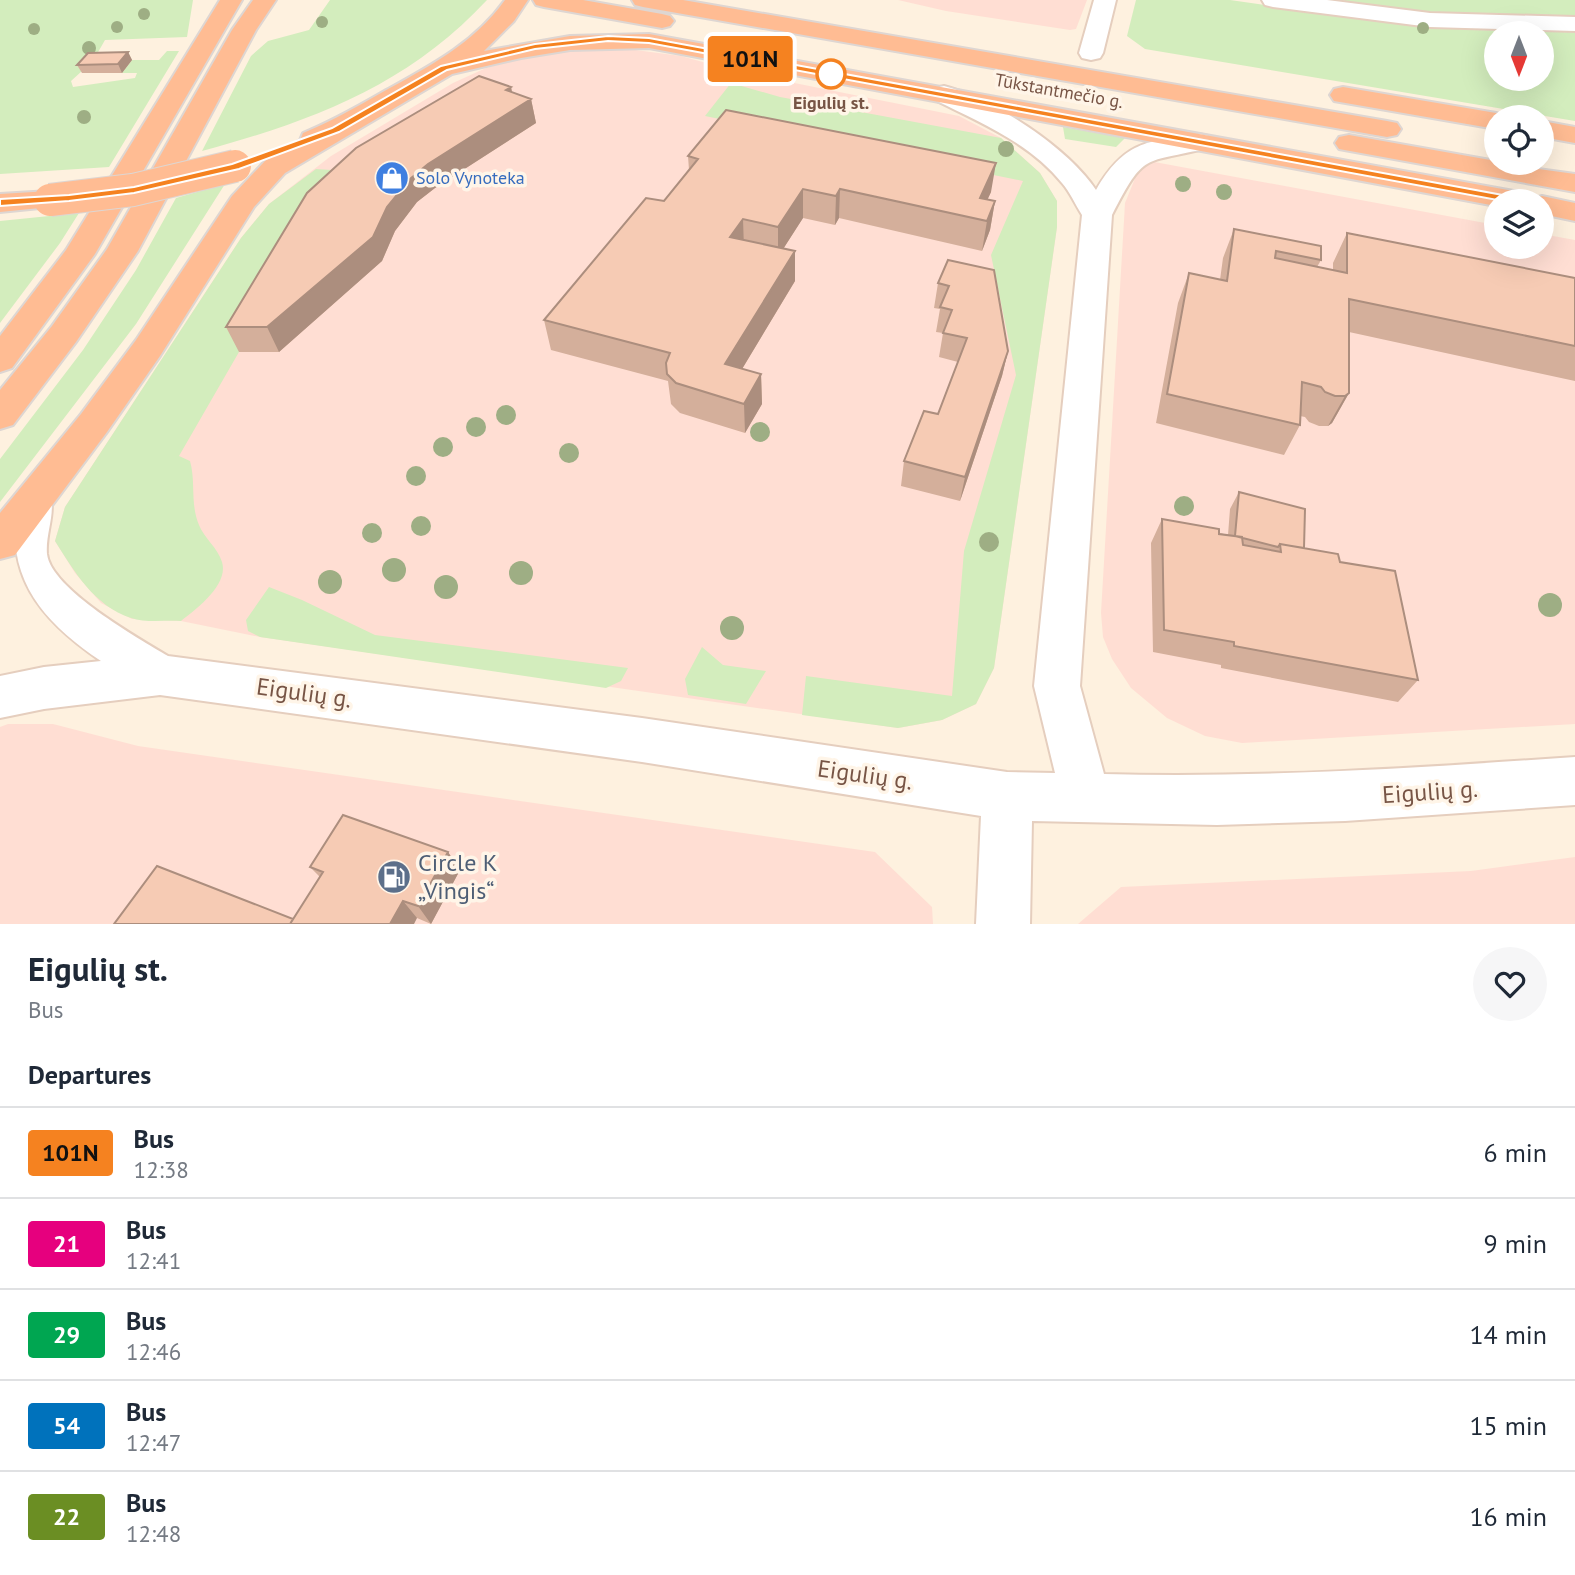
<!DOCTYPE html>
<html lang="en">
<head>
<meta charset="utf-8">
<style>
	:root { --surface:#fff; --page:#f6f6f7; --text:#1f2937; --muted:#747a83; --line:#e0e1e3 }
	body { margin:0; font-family:"PT Sans",sans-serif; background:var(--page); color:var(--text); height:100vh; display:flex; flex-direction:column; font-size:26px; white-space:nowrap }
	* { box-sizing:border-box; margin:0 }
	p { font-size:23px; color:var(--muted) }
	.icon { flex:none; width:38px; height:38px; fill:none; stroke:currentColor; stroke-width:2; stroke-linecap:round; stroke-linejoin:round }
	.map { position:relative; height:924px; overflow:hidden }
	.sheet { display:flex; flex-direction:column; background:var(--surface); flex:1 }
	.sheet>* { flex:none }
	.badge { padding:0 14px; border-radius:5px; font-size:24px; line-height:46px }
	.needle { width:46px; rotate:180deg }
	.controls { position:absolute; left:1484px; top:21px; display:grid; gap:14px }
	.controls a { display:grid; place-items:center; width:70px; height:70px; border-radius:50%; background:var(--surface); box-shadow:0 7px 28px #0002; font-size:35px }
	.map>.badge { position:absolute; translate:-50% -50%; box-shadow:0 0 0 4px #fff }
	h2 { padding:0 28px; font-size:26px; line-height:63px }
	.round { display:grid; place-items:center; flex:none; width:74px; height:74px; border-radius:37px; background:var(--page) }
	.head { display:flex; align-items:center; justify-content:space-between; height:119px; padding:0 28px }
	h1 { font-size:33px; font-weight:800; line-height:52px }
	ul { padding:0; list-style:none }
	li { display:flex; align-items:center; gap:21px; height:91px; padding:0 28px; border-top:2px solid var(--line) }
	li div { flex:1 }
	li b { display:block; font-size:26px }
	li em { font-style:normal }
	li .badge { min-width:77px; font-weight:700; text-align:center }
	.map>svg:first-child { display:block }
</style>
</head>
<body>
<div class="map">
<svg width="1575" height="924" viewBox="0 0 1575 924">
	<rect width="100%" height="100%" fill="#fef1df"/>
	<path fill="#ffded3" d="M898 0H1087L1076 29 1070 30 946 11Z
		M584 49H628L681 56 739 72 959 116 1001 138 1040 173 1057 201V227L994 668 976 704 942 720 898 728 260 637 181 621 132 619 101 603 75 573 55 541 65 507 241 238 269 204 331 156 453 83 486 68 539 54Z
		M1149 161 1496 225V247H1542V234L1575 240V724L1242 743 1205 736 1167 718 1131 688 1112 659 1103 637 1101 613 1125 203 1136 176Z
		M8 724H53L138 746 875 852 932 907 933 924H0V727Z
		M1575 857V924H1078L1121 887 1471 871Z"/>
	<path fill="#d3edbd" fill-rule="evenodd" d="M0 0H193L187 37 105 40 93 61 71 81 73 87 135 78 137 73H122L132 60H159L167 51H179L109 167 0 174Z
		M330 0H487C407 86 312 121 202 151L251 56 268 41 309 30Z
		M1136 0H1230L1399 24 1470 30 1575 31V121L1145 49 1127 36ZM1496 33H1542V79H1496Z
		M1345 0H1575V17L1465 16 1339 3Z
		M731 83 780 97 1001 138 1040 173 1057 201V227L994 668 976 704 942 720 898 728 802 715 806 676 952 696 964 551 1016 375 991 255 1023 181 705 116Z
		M1063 127 1125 138 1116 147 1065 139Z
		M316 169 364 172 239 352 179 456 190 461C196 482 190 504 199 525 204 538 218 548 222 562 229 585 196 609 181 621 165 620 145 623 131 618 94 606 74 571 55 541L65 507 241 238 269 204Z
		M225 184 136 324 0 502V459L83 350 136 270 176 198Z
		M79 213 60 243 0 323V221Z
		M269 587 302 600 375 635 628 668 621 681 606 688 260 637 248 631 246 620Z
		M702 647 723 665 766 671 746 704 688 695 685 679Z"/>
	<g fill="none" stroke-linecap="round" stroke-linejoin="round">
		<g stroke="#e5cebe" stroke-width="4">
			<path id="minor" d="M1094 0H1116L1103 53 1100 58 1091 60 1082 58 1079 53Z
				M1262 0H1327L1430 13 1575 17V31L1430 27 1273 7 1265 5Z
				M944 86C994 99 1067 147 1096 190 1124 142 1146 141 1198 134L1208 136 1212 142 1208 148C1143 164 1145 151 1112 215L1080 686 1104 774C1263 778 1417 768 1575 757V805L1345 821 1217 825 1032 821 1030 924H976L981 816 642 762 160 695 44 709 0 718V676L44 667 101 661C40 620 0 573 20 491L34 487 48 491C58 510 45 532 47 554 51 589 138 638 168 656L642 718 1007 772 1055 773 1034 686 1082 215C1075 204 1070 192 1062 183 1030 143 979 122 935 100L931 94 935 88Z"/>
		</g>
		<g stroke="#ded6d2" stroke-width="4">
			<path id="trunk" d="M220 0H242L95 254 12 368 0 372V336L66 250Z
				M253 0H276L256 30 138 251 76 342 13 425 0 429V390L52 326 107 249 232 30Z
				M505 0H528L514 21 484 51 570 36 649 34 1519 192 1529 195 1532 199 1542 196 1575 203V221L1542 214V201H1496V206L649 48 570 50 521 58 452 74 285 173 254 207 160 356 107 432 15 555 0 559V513L81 414 136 340 232 196 265 161 300 140 303 133C330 122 355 108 381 93 426 68 474 44 505 0Z
				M533 0H583L662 14 670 16 674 21 670 26 662 28 544 7 536 5Z
				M632 0H683L1387 121 1397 123 1401 129 1397 135 1387 137 643 7 635 5Z
				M1343 87 1496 113 1507 117H1496V129L1334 101 1330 95 1334 89Z
				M1542 121 1575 127V143L1542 137Z
				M1349 135 1496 161V163L1575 174V192L1339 149 1335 143 1339 137Z
				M50 191 60 194 65 200 60 206 0 212V194Z"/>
		</g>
		<use href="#minor" fill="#fff" fill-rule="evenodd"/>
		<use href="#trunk" fill="#ffbc93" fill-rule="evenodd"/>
		<g stroke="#ded6d2" stroke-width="34" stroke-linecap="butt">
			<path id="trunk-bridge" d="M50 200 133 190 235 166"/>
		</g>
		<use href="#trunk-bridge" stroke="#ffbc93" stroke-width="32"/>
	</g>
	<g fill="#9eae84">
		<circle cx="144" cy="14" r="6"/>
		<circle cx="322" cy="22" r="6"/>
		<circle cx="117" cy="27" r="6"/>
		<circle cx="1423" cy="28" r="6"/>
		<circle cx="34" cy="29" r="6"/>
		<circle cx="89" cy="48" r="7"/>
		<circle cx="84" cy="117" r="7"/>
		<circle cx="1006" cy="149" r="8"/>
		<circle cx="1183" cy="184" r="8"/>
		<circle cx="1224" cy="192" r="8"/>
		<circle cx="506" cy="415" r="10"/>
		<circle cx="476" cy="427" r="10"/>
		<circle cx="760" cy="432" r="10"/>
		<circle cx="443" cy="447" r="10"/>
		<circle cx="569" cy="453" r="10"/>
		<circle cx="416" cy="476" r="10"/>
		<circle cx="1184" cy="506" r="10"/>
		<circle cx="421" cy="526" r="10"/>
		<circle cx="372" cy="533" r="10"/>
		<circle cx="989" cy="542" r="10"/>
		<circle cx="394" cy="570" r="12"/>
		<circle cx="521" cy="573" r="12"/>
		<circle cx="330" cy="582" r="12"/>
		<circle cx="446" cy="587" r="12"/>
		<circle cx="1550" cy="605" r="12"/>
		<circle cx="732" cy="628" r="12"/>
	</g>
	<path fill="#d4af9b" d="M128 52 132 60 122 73H82L77 65Z
		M511 87 512 92 531 99 536 123 435 188 417 202 395 231 382 261 279 352H239L226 327Z
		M688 156 991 192 987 200 995 201 990 230 982 251 839 218 835 225 803 218 783 249 795 251V281L742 369 761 374 762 404 745 433 680 413 671 404 668 381 551 350 544 320 664 201 689 170Z
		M1234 229 1321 260 1317 267 1333 270V263L1347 233 1575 278V381L1349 332V393L1332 423 1328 426H1319L1309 422 1305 417 1300 416V425L1284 455 1156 423 1178 303 1189 273 1220 280 1223 258Z
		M948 260 1008 351 1002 376 960 501 901 486 904 461 938 414 958 362 939 357 943 333 936 332 940 309 934 308 938 283Z
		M1239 492 1304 548 1340 562 1418 680 1398 702 1221 668V665L1153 652 1151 543 1162 519 1228 535 1230 509Z
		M448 852 460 870 431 924 417 918 293 919 320 877 310 867Z"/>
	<path fill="#ac8e7e" d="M128 52 132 60 122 73 118 64Z
		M511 87 515 109 531 99 536 123 435 188 417 202 395 231 382 261 279 352 267 327 387 207 410 179 506 90Z
		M996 163 991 192 978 220 980 198Z
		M803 189V218L778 257V227Z
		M840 189 839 218 835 225 836 196Z
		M995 201 990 230 982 251 987 221Z
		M743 219 744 249 730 237Z
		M795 251V281L727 394 725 364Z
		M1008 351 1002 376 960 501 965 477Z
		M761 374 762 404 745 433 744 404Z
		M1349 393 1332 423 1328 426 1345 396Z
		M448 852 460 870 431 924 418 906Z
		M403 901 417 918 414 924H390Z"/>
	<path fill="#f6cbb4" stroke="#ac8e7e" stroke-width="2" d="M128 52 118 64 77 65 88 53Z
		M479 76 511 87 506 90 531 99 428 164 410 179 387 207 373 237 267 327H226L307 193 356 148Z
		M726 110 996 163 980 198 995 201 987 221 840 189 836 196 803 189 778 227 743 219 730 237 795 251 725 364 761 374 744 404 676 383 667 374 666 363 670 353 544 320 646 198 664 201 698 159 688 156Z
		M1234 229 1321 246V260L1276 251 1275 258 1347 273V233L1575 278V346L1349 299V393L1345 396H1335L1325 392 1321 387 1302 382 1300 425 1167 394 1189 273 1227 281Z
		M948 260 994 270 1008 351 965 477 904 461 924 411 938 414 967 338 943 333 952 310 940 307 949 286 938 283Z
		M1239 492 1305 509 1304 548 1280 544 1278 547 1235 536Z
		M1162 519 1219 529V534L1242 537 1243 545 1281 552 1280 544 1338 554 1340 562 1395 571 1418 680 1234 646V642L1164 630Z
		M343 815 448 852 418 906 403 901 390 924H290L323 872 310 867Z
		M157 866 293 919 290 924H114Z"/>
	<path fill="#f58220" stroke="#fff" stroke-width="2" d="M608 36 649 38 1519 198 1524 201 1519 204 649 43 608 41 535 49 447 70 339 132 239 169 134 193 69 201 0 206V199L69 195 134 187 232 164 332 128 441 66 535 44Z"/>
	<defs>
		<g id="shop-disc" transform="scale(1.75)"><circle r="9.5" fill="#3f7fe0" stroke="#fff5e8"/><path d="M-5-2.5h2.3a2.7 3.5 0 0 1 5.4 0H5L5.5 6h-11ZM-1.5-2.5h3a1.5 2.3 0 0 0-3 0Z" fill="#fff"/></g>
		<g id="fuel-disc" transform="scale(1.75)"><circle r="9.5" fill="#5c6f8a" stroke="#fff5e8"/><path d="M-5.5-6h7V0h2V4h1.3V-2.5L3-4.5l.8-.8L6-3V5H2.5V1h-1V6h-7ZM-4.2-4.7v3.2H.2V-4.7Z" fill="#fff"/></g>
	</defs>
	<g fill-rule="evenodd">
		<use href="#shop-disc" x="392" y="178"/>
		<use href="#fuel-disc" x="394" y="877"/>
	</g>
	<circle fill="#fff" stroke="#f58220" stroke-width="3.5" cx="831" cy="74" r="14"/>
	<g text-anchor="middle" stroke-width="7" stroke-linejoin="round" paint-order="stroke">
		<g font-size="18" fill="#775445" stroke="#fff5e8">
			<text transform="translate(1059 91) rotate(10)" y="6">Tūkstantmečio g.</text>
		</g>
		<g font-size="18" font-weight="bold" fill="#775445" stroke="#fff5e8">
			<text x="831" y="109">Eigulių st.</text>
		</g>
		<g font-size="18" fill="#366cbe" stroke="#fff5e8" text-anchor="start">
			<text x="416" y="184">Solo Vynoteka</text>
		</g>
		<g font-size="24" fill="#775445" stroke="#fff5e8">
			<text transform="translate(304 693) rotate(8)" y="8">Eigulių g.</text>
			<text transform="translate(865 775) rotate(8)" y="8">Eigulių g.</text>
			<text transform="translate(1430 792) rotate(-4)" y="8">Eigulių g.</text>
		</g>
		<g font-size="24" fill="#4e5e75" stroke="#fff5e8" text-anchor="start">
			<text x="418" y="871">Circle K<tspan x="418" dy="28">„Vingis“</tspan></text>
		</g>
	</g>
</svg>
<div class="controls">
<a><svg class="needle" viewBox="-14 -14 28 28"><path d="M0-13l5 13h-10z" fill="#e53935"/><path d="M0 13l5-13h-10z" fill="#747a83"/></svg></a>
<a><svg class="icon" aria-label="locate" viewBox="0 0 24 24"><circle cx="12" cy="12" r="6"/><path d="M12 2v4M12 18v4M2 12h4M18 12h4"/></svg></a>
<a><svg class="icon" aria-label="layers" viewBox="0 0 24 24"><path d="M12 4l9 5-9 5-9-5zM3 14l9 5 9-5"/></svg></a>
</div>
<b class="badge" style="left:750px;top:59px;background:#f58220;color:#111">101N</b>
</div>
<section class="sheet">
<div class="head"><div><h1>Eigulių st.</h1><p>Bus</p></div><a class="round"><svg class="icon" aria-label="heart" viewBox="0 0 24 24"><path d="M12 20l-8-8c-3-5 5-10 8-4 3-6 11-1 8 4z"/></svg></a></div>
<h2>Departures</h2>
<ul>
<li><span class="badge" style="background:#f58220;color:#111">101N</span><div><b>Bus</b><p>12:38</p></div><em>6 min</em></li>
<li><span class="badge" style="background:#e6007e;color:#fff">21</span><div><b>Bus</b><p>12:41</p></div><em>9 min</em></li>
<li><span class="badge" style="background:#00a651;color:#fff">29</span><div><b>Bus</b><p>12:46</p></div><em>14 min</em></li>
<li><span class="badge" style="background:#0072bc;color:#fff">54</span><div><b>Bus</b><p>12:47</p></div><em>15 min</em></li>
<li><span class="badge" style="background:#6b8e23;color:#fff">22</span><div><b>Bus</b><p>12:48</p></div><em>16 min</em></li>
</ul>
</section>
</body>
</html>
